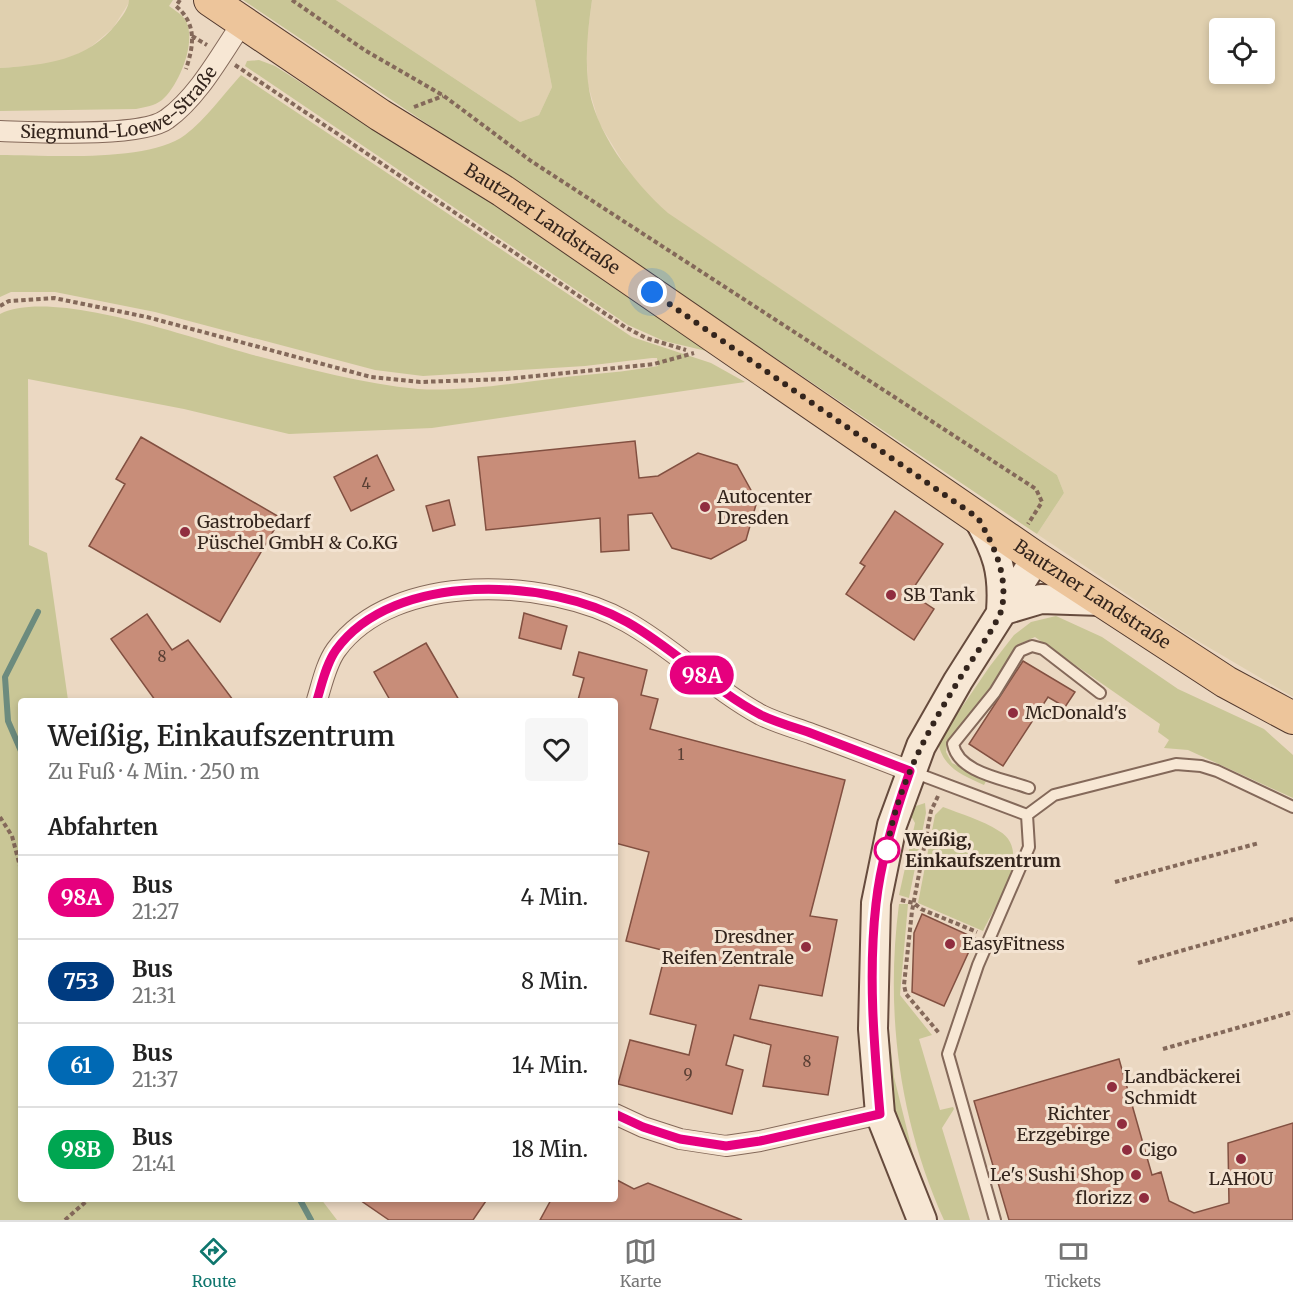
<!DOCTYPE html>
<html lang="de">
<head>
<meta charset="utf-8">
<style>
	:root { --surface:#fff; --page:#f6f6f6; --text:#222; --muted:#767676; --line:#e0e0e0; --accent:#0f766e }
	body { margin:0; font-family:Merriweather,serif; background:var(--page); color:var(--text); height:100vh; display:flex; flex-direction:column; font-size:22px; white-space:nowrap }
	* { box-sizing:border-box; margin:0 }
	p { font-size:20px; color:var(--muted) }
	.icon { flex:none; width:33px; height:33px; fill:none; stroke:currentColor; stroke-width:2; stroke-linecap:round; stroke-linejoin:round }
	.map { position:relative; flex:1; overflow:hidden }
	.panel { position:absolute; left:18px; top:698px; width:600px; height:504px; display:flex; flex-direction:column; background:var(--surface); border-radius:6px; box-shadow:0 3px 9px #0003 }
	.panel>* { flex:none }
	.badge { padding:0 12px; border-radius:20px; font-size:21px; line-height:39px }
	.controls { position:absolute; left:1209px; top:18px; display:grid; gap:12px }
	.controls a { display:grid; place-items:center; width:66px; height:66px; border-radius:6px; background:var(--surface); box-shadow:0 3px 9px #0003; font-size:30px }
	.you { position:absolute; width:30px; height:30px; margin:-15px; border:4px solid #fff; border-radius:50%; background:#1a73e8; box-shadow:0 0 0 9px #1a73e833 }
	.map>.badge { position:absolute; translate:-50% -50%; box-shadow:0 0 0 3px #fff }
	h2 { padding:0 30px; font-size:22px; line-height:54px }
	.round { display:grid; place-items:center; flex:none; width:63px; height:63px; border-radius:6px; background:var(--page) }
	.overview { display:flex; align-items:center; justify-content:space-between; height:102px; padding:0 30px }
	h1 { font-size:28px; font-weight:600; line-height:45px }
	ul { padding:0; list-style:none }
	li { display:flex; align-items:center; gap:18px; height:84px; padding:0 30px; border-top:2px solid var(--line) }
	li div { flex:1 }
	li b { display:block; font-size:22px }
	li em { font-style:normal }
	li .badge { min-width:66px; font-weight:700; text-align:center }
	.tabs { display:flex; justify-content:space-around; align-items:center; height:84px; border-top:2px solid var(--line); background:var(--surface); font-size:16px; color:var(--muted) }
	.tabs a { display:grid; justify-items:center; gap:3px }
	.tabs .current { color:var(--accent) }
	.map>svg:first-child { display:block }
</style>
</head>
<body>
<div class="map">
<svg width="1293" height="1220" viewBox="0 0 1293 1220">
	<rect width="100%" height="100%" fill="#ebd8c2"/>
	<path fill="#e0d0af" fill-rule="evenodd" d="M0 0H129L130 1 113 28 86 51 52 64 0 68Z
		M336 0H535L552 87 539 115 520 122Z
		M592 0H1293V697L1186 634 1037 534 1064 493 1057 475 667 213 646 194 637 185 599 123 588 85 586 45ZM1220 28H1264V74H1220Z"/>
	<path fill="#c9c696" d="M129 0H173L169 6C174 10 180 13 184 18 199 38 179 86 162 100 154 106 146 107 136 109L0 111V68C44 65 88 61 117 23 122 17 129 7 129 0Z
		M243 0H336L520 122 539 115 552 87 535 0H592C588 28 585 54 588 82 593 130 633 182 668 213L1057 475 1064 493 1037 534Z
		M259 60 275 66 404 149 486 196 715 353 664 341 628 325 245 66 247 61Z
		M241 75 632 337 711 363 745 382 432 428 289 434 184 409 28 379 29 545 47 553 68 700H21V1198L321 1199 337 1220H0V314C54 287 198 341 257 356 309 369 364 384 418 389 459 392 517 383 558 378 591 374 626 372 658 366L657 358H652L585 366 423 376 375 370 155 312 55 292H11L0 297V155C47 155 148 163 185 135 206 119 223 95 241 75Z
		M1056 616 1102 637 1178 689 1264 729 1293 755V798L1188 750 1164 748 1169 740 1158 732 1160 724 1035 637 1017 645 989 689 947 741 946 752 952 763 987 779 984 785C962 775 943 768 938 742L990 666 1014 635 1031 622Z
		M925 803 926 813 909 898 899 895 915 823 910 814 913 807Z
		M943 807C961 814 982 820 999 831 1034 851 995 905 983 931L918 903 935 815Z
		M899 904H908L900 995 932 1035 919 1039 940 1110 953 1107 954 1109 942 1128 970 1220H944C899 1120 885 1012 899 904Z
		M889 1033 894 1077 916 1166 906 1159 886 1070Z"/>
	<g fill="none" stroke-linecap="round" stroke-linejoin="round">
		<path stroke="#6c8b7e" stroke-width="6" d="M21 751 8 721 5 677 38 612
			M299 1198 311 1220"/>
	</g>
	<path fill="#c88d79" stroke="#825041" stroke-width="1.5" d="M141 437 281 518 220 622 89 546 125 484 116 479Z
		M635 441 639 478 658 476 698 453 737 465 757 501 746 540 711 559 672 548 652 513 628 515 629 550 601 552 600 518 486 530 478 457Z
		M377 455 394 490 351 511 334 477Z
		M449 500 455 525 433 531 426 506Z
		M895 511 943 544 910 593 934 609 914 640 846 594 865 566 860 563Z
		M524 613 567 626 561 649 519 638Z
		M147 614 172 650 188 640 233 700H155L111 639Z
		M426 643 459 700H390L374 672Z
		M579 652 647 670 641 695 658 699 650 729 845 780 810 916 837 920 822 996 759 985 750 1019 838 1037 828 1095 763 1086 771 1045 734 1035 726 1065 743 1070 732 1114 618 1084 630 1040 689 1055 696 1025 650 1014 666 951 626 941 649 852 615 843V700H578L584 678 573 675Z
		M1023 661 1075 692 1065 707 1048 697 1003 766 969 744Z
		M922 914 975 938 944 1006 912 992 914 933Z
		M1119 1059 1152 1175 1161 1172 1169 1201 1194 1213 1229 1203 1228 1143 1293 1123V1220H1009L974 1101Z
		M615 1179 634 1189 648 1183 742 1220H540L552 1198H615Z
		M357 1198H488L473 1220H389Z"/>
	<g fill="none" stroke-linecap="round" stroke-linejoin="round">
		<g stroke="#84695a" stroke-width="14">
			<path id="lane" d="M913 772 1027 815
				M1029 788C1005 779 958 773 953 744L995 692 1020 651 1032 646 1043 649 1100 693
				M1027 815 1054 795 1176 764 1201 766 1217 771 1293 807
				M995 1220 948 1054 978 965 1029 847 1027 815"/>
		</g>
		<g stroke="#84695a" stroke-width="22">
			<g id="street">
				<path id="s1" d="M0 131C35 132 142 138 167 119 199 96 221 54 243 22"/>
				<path d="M317 700C322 684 326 664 336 650 394 570 549 578 627 622 675 649 713 689 761 715 777 723 796 728 812 734 845 746 877 758 910 771"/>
				<path d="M615 1114 643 1127 680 1139 726 1146 760 1141 880 1114"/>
			</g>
		</g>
		<g stroke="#664b3d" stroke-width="32">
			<path id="secondary" d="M978 518C997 552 1004 571 1001 611
				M1001 611 1041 599 1101 601
				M922 1220 880 1114 873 1029 876 903 892 825 921 746 958 681 1036 558"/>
		</g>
		<g stroke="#52392e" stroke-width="34">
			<g id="primary">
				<path id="s2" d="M210 0 380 115 503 191 1036 558 1226 682 1293 718"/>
			</g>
		</g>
		<path stroke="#84695a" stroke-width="4" stroke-dasharray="4.5 3" stroke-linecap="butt" d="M180 0 176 6C197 24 194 45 186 69
			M292 0 366 51 444 96 531 161 1036 489 1042 502 1028 524
			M192 36 207 45
			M235 65 625 327 646 338 686 350
			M414 107 443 96
			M0 306 9 301 54 298 147 317 371 377 420 382 506 379 586 371 654 364 694 353
			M938 796 931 811 912 911 904 985 906 994 939 1033
			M0 817 12 836 21 870
			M1115 882 1259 843
			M901 900 914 903 921 909 977 932
			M1138 963 1293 919
			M1163 1049 1293 1012
			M65 1220 90 1198"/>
		<use href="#lane" stroke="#f7e7d4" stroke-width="10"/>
		<use href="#street" stroke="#f7e7d4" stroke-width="20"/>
		<use href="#secondary" stroke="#f7e7d4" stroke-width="28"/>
		<use href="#primary" stroke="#edc59b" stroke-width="32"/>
	</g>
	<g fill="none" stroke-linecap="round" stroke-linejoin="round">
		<g stroke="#fff" stroke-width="14">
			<path id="line" d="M317 700C322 684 326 664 336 650 394 570 550 578 627 622 675 649 713 690 761 715 776 722 793 727 808 732 842 745 876 758 910 771 895 813 881 858 876 904 868 974 874 1044 880 1114L760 1141 726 1146 680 1139 643 1127 615 1114"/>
		</g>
		<use href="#line" stroke="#e6007e" stroke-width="9"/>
		<path stroke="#34251d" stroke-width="6" stroke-dasharray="0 10.8" d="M652 292 978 518C994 546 1008 574 1002 608 999 622 971 661 962 675 929 728 896 787 887 850"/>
	</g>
	<g fill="#902d3f" stroke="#f3e3d1" stroke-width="2">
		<circle cx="705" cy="507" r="6"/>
		<circle cx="185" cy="532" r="6"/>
		<circle cx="891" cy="595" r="6"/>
		<circle cx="1013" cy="713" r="6"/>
		<circle cx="950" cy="944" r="6"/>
		<circle cx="806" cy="947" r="6"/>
		<circle cx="1112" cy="1087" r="6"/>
		<circle cx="1122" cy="1124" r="6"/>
		<circle cx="1127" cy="1150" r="6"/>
		<circle cx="1241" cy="1159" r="6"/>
		<circle cx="1136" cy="1175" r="6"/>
		<circle cx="1144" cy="1198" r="6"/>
	</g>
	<circle fill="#fff" stroke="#e6007e" stroke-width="3" cx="887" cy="850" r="12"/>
	<g text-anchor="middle" stroke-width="6" stroke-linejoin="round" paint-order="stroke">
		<g font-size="15" fill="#593f34">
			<text x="366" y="489">4</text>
			<text x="162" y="662">8</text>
			<text x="681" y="760">1</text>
			<text x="807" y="1067">8</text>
			<text x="688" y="1080">9</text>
		</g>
		<g font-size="18" fill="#34251d" stroke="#f3e3d1">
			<text dy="6" stroke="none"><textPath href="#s1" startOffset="129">Siegmund-Loewe-Straße</textPath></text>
			<text dy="6" stroke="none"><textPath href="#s2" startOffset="398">Bautzner Landstraße</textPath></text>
			<text dy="6" stroke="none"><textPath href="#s2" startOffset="1064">Bautzner Landstraße</textPath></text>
		</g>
		<g font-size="18" fill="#34251d" stroke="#f3e3d1" text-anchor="start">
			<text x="717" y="503">Autocenter<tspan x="717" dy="21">Dresden</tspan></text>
			<text x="197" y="528">Gastrobedarf<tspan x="197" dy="21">Püschel GmbH &amp; Co.KG</tspan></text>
			<text x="903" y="601">SB Tank</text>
			<text x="1025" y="719">McDonald's</text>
			<text x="794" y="943" text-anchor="end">Dresdner<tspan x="794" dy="21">Reifen Zentrale</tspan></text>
			<text x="962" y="950">EasyFitness</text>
			<text x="1124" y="1083">Landbäckerei<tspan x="1124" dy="21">Schmidt</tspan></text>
			<text x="1110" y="1120" text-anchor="end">Richter<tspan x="1110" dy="21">Erzgebirge</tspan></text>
			<text x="1139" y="1156">Cigo</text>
			<text x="1124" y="1181" text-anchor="end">Le's Sushi Shop</text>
			<text x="1241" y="1185" text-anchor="middle">LAHOU</text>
			<text x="1132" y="1204" text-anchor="end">florizz</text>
		</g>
		<g font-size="18" font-weight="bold" fill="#34251d" stroke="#f3e3d1" text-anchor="start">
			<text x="905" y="846">Weißig,<tspan x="905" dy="21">Einkaufszentrum</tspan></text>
		</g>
	</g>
</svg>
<div class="controls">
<a><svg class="icon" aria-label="locate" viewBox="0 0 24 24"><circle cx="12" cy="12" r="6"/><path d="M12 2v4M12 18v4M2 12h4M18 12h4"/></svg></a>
</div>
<div class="you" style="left:652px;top:292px"></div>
<b class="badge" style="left:702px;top:675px;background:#e6007e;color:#fff">98A</b>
<section class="panel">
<div class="overview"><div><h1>Weißig, Einkaufszentrum</h1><p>Zu Fuß · 4 Min. · 250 m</p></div><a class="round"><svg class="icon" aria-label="heart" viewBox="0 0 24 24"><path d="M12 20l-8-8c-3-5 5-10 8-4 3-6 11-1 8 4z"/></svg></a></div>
<h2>Abfahrten</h2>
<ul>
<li><span class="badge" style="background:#e6007e;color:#fff">98A</span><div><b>Bus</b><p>21:27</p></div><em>4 Min.</em></li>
<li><span class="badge" style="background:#003b80;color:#fff">753</span><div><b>Bus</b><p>21:31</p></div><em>8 Min.</em></li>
<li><span class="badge" style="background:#0069b4;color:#fff">61</span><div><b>Bus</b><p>21:37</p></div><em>14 Min.</em></li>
<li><span class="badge" style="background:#00a651;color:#fff">98B</span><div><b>Bus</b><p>21:41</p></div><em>18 Min.</em></li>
</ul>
</section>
</div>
<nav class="tabs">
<a class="current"><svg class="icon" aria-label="directions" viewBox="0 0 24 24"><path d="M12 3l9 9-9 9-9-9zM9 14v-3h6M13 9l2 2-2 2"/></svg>Route</a>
<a><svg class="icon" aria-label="map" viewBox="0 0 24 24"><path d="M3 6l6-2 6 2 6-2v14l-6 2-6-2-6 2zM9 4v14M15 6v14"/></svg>Karte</a>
<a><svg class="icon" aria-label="tickets" viewBox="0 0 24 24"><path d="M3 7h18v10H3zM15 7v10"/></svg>Tickets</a>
</nav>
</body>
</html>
